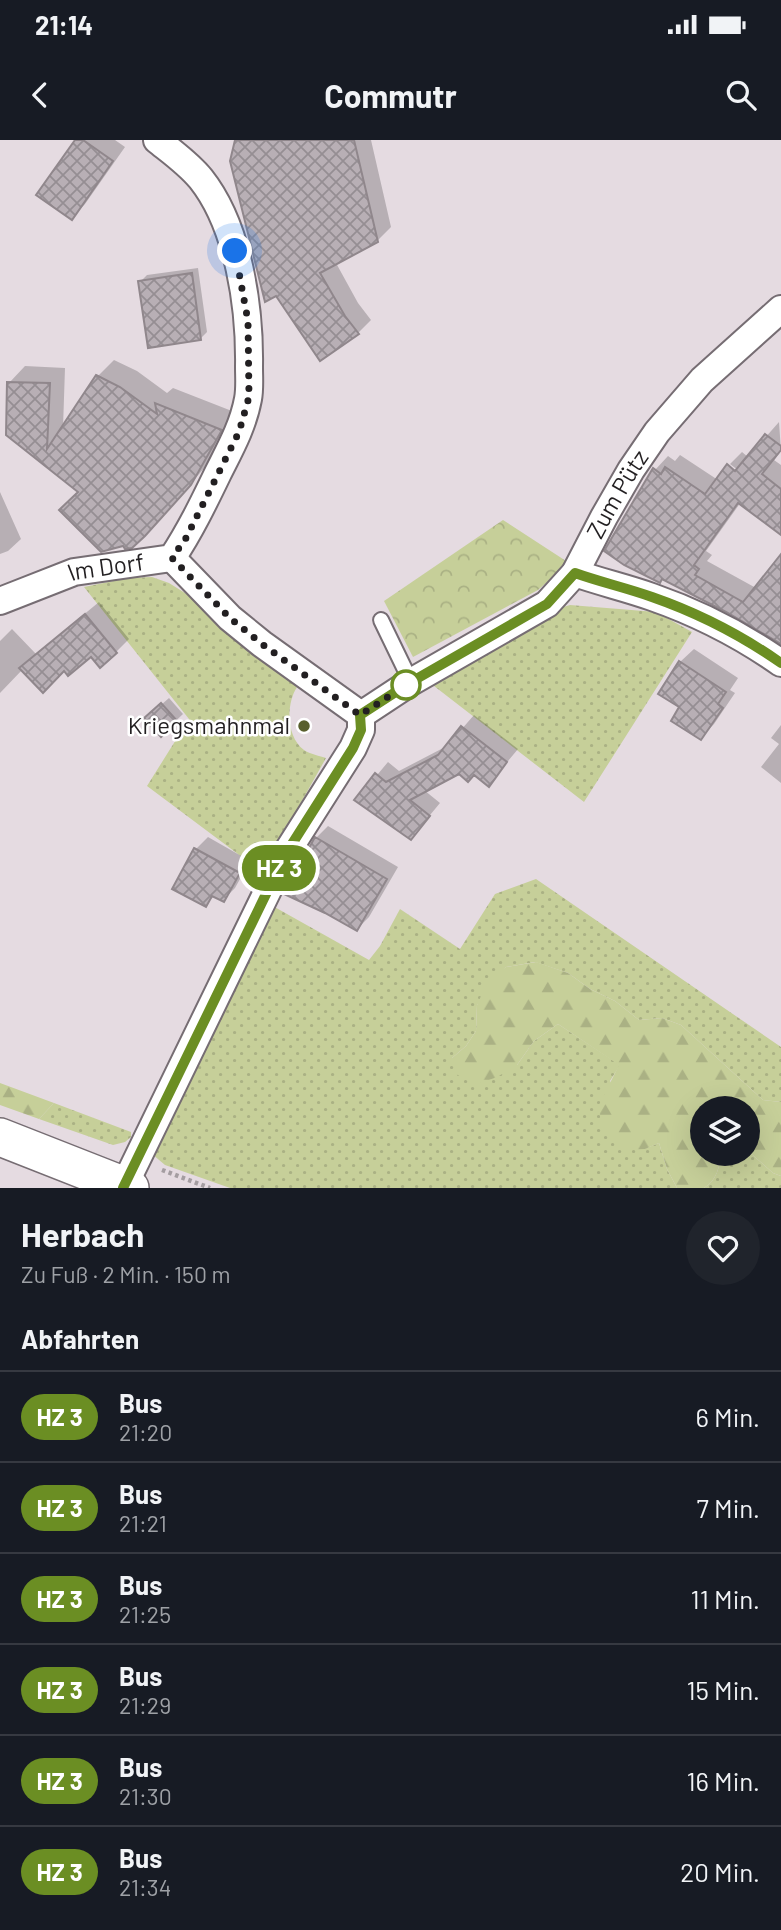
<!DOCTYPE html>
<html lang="de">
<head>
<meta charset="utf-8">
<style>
	:root { --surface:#171b24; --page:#20242c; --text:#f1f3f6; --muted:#9ea1a6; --line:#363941 }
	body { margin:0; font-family:Barlow,sans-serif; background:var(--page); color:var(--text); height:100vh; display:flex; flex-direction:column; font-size:26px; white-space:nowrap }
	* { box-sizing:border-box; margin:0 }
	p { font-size:23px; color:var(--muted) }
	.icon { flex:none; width:38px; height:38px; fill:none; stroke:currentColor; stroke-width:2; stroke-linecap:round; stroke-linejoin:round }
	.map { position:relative; height:1048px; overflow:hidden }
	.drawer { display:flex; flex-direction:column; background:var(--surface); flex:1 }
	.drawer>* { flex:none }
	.badge { padding:0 14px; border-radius:23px; font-size:24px; line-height:46px }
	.buttons { position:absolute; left:690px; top:956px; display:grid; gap:14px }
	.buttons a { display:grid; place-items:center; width:70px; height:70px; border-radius:50%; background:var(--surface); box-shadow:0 7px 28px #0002; font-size:35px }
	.you { position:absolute; width:35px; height:35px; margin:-18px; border:5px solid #fff; border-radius:50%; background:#1a73e8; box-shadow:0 0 0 10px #1a73e833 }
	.map>.badge { position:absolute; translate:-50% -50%; box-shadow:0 0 0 4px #fff }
	h2 { padding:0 21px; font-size:26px; line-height:63px }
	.round { display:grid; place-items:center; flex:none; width:74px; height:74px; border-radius:37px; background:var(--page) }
	.summary { display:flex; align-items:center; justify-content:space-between; height:119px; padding:0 21px }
	h1 { font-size:33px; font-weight:700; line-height:52px }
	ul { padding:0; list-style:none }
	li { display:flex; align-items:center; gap:21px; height:91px; padding:0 21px; border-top:2px solid var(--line) }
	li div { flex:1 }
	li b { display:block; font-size:26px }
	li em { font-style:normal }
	li .badge { min-width:77px; font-weight:700; text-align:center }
	.status { display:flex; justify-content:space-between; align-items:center; height:49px; padding:0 35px; background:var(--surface); direction:ltr }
	.status svg { height:19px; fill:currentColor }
	header { display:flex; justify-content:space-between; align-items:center; height:91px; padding:0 21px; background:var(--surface); font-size:32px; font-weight:700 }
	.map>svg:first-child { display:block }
</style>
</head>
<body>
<div class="status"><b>21:14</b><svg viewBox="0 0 49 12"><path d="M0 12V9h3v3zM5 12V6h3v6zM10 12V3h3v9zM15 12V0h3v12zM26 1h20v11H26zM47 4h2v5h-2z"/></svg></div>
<header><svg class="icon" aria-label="back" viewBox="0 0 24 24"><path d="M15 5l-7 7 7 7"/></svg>Commutr<svg class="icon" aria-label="search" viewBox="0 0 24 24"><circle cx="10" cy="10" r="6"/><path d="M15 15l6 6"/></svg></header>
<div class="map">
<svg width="781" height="1048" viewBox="0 0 781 1048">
	<defs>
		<pattern id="grass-dots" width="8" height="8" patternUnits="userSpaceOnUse" patternTransform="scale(1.75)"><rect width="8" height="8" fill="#c6cf99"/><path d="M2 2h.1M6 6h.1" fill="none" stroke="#aab184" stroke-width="1.8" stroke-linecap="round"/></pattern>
		<pattern id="forest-firs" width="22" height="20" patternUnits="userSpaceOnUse" patternTransform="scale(1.75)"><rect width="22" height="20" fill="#c6cf99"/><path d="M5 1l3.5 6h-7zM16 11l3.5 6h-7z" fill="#aab184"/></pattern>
		<pattern id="park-crowns" width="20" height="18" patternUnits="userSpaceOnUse" patternTransform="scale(1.75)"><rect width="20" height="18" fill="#c6cf99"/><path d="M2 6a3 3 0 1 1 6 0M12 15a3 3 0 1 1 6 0" fill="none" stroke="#aab184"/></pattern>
		<pattern id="building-cross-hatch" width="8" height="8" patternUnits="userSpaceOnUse" patternTransform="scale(1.75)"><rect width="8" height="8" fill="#b8afb5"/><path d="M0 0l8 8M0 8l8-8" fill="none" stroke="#958e93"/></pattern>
	</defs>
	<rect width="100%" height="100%" fill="#e5dbe1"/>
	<path fill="url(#grass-dots)" d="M152 437 169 443 201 463 242 504 297 547C286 564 286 597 304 610 310 614 320 616 326 618L262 732 147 646 189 579 84 447 128 438Z
		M570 465 656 472 692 492 584 662 425 539 537 475Z
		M536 739 781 907V962L763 960 681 885 662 878 639 880 615 861 590 849 568 833 535 822 506 827 477 865 476 891 466 906 452 918 517 925 534 901 558 884 620 925 610 941 644 1009 659 1003 667 1029 677 1048H230L165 1025 152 1014 271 765 369 820 380 806 400 769 460 809 495 754Z
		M54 963 131 992V997L125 1002 113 1005 39 979Z
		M747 1010 773 1033 781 1036V1048H704C717 1040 720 1027 720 1013H747Z"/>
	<path fill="url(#forest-firs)" d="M536 822 568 833 590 849 615 861 639 880 662 878 681 885 763 960 781 962V1036L773 1033 747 1010V968H702V1013H720C720 1027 717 1040 704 1048H677L667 1029 659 1003 645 1009 622 1010 601 988 599 965 619 925 558 884 534 901 517 925 497 937 475 945 456 934 452 918 466 906 476 891 477 865 485 847 506 827Z
		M0 943 54 963 39 979 0 965Z"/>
	<path fill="url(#park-crowns)" d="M503 380 566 421 555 435 538 450 413 517 384 461Z"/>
	<path fill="#0003" d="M77 0H115L125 7 85 64 72 78Z
		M237 0H371L391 87 377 101 336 123 358 163 371 180 358 193 320 218Z
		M198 128 207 192 201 198 140 142 147 135Z
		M114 220 137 231 167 253 173 248 237 273 206 326 161 378 80 351 7 294 9 243 25 226 65 228 63 288 98 236Z
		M779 282 781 311 774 320 781 325V393L741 362 706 411 712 415 707 421 756 448 781 417V502L662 438 655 330 668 316 675 321 680 315 718 340 741 337 743 334 730 324 742 312 748 317Z
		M0 352 21 399 8 411 0 414Z
		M99 462 129 499 116 512 100 525 91 514 64 529H23L0 553V501L12 489 36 514Z
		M694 509 738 538 730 550 735 553 714 584 701 598 680 522Z
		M169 558 183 574 161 595 153 572Z
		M474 575 518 609 489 644 474 633 459 632 424 650 440 663 411 698 357 659 388 622 399 631 447 606Z
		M781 585V643L761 627 779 604 771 598Z
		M328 686 398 727 369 777 357 789 316 698Z
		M208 697 250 721 235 748 223 760 215 755 206 765 196 709Z"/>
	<path fill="url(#building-cross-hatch)" stroke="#90878c" stroke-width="2" d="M75 0H83L113 21 72 80 36 55Z
		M235 0H354L378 102 320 133 345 176 359 194 320 221 276 156 265 162 230 21Z
		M192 133 201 200 148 208 138 141Z
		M96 235 120 247 157 274 155 263 222 290 191 345 145 396 132 408 125 409 123 406 101 412 59 370 78 352 6 295 7 242 50 243 47 309Z
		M765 294 781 306V310L762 334 781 349V395L738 363 694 425 699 429 695 435 743 462 781 414V504L726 472 662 439 660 443 624 425 604 411 653 328 661 334 665 327 705 354 727 324 735 331Z
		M85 474 117 513 100 528 91 517 68 536 64 531 43 553 19 528Z
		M679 521 726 552 718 564 723 568 701 600 671 581 679 567 658 554Z
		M161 563 178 582 161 597 144 578Z
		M461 586 507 622 489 647 474 635 468 642 459 634 410 660 430 676 411 700 354 660 375 633 386 642 438 615Z
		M315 697 387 739 357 791 325 773 284 754Z
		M194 708 240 733 224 762 212 756 206 767 172 749Z"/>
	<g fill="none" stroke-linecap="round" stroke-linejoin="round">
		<g stroke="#766d73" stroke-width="18">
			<path id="lane" d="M381 480 411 542"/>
		</g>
		<g stroke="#766d73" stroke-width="30">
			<g id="street">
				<path d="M172 418 230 478 262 504 361 575"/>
				<path d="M575 433C600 442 627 448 652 457 698 473 741 495 781 523"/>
				<path id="s1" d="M0 461 74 432 172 418C190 391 204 362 218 333 230 309 243 286 248 259 250 249 249 238 249 227 250 168 239 87 201 39 189 24 172 12 157 0"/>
				<path id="s2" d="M361 575 411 542 547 464 575 433 604 377 631 330 657 292 702 240 781 169"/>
				<path d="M124 1046 285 715 353 608 361 590V575"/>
			</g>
		</g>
		<g stroke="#766d73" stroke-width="40">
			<path id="secondary" d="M0 997 130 1048"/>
		</g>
		<path stroke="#a49da1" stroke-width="4.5" stroke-dasharray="3.5 3.5" stroke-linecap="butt" d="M162 1030 210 1048"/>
		<use href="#lane" stroke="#fff" stroke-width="14"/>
		<use href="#street" stroke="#fff" stroke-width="26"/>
		<use href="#secondary" stroke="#fff" stroke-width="37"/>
	</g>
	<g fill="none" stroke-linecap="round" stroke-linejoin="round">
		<g stroke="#fff" stroke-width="16">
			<path id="line" d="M123 1048 285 715 353 608 361 590 360 575 411 542 547 464 575 433C600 442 627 448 652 457 698 473 741 495 781 523"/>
		</g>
		<use href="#line" stroke="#6b8e23" stroke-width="10"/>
		<path stroke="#221f21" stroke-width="7" stroke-dasharray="0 12.6" d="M235 111 248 181 249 257 239 292 186 398 172 418 230 478 262 504 360 575 411 542 406 545"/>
	</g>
	<circle fill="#fff" stroke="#6b8e23" stroke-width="3.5" cx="406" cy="545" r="14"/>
	<circle fill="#595f2d" stroke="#fff" stroke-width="2.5" cx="304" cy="586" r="7"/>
	<g text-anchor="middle" stroke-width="5" stroke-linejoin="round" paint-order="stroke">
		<g font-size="24" fill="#221f21" stroke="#fff">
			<text dy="8" stroke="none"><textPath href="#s2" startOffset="348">Zum Pütz</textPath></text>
			<text dy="8" stroke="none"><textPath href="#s1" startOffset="112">Im Dorf</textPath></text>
		</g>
		<g font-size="24" fill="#221f21" stroke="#fff" text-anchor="end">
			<text x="290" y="594">Kriegsmahnmal</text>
		</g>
	</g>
</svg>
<div class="buttons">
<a><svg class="icon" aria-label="layers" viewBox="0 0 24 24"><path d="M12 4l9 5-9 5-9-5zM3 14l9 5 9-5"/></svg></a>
</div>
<div class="you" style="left:235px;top:111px"></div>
<b class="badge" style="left:279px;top:728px;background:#6b8e23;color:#fff">HZ 3</b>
</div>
<section class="drawer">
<div class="summary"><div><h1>Herbach</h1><p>Zu Fuß · 2 Min. · 150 m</p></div><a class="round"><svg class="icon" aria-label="heart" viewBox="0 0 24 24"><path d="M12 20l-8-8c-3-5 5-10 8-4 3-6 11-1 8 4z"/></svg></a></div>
<h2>Abfahrten</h2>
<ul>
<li><span class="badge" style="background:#6b8e23;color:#fff">HZ 3</span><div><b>Bus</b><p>21:20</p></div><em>6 Min.</em></li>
<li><span class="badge" style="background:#6b8e23;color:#fff">HZ 3</span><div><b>Bus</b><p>21:21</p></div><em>7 Min.</em></li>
<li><span class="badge" style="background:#6b8e23;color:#fff">HZ 3</span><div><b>Bus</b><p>21:25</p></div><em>11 Min.</em></li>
<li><span class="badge" style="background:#6b8e23;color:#fff">HZ 3</span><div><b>Bus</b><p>21:29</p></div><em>15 Min.</em></li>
<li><span class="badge" style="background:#6b8e23;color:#fff">HZ 3</span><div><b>Bus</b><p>21:30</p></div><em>16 Min.</em></li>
<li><span class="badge" style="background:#6b8e23;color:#fff">HZ 3</span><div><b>Bus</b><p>21:34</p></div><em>20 Min.</em></li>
</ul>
</section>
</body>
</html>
